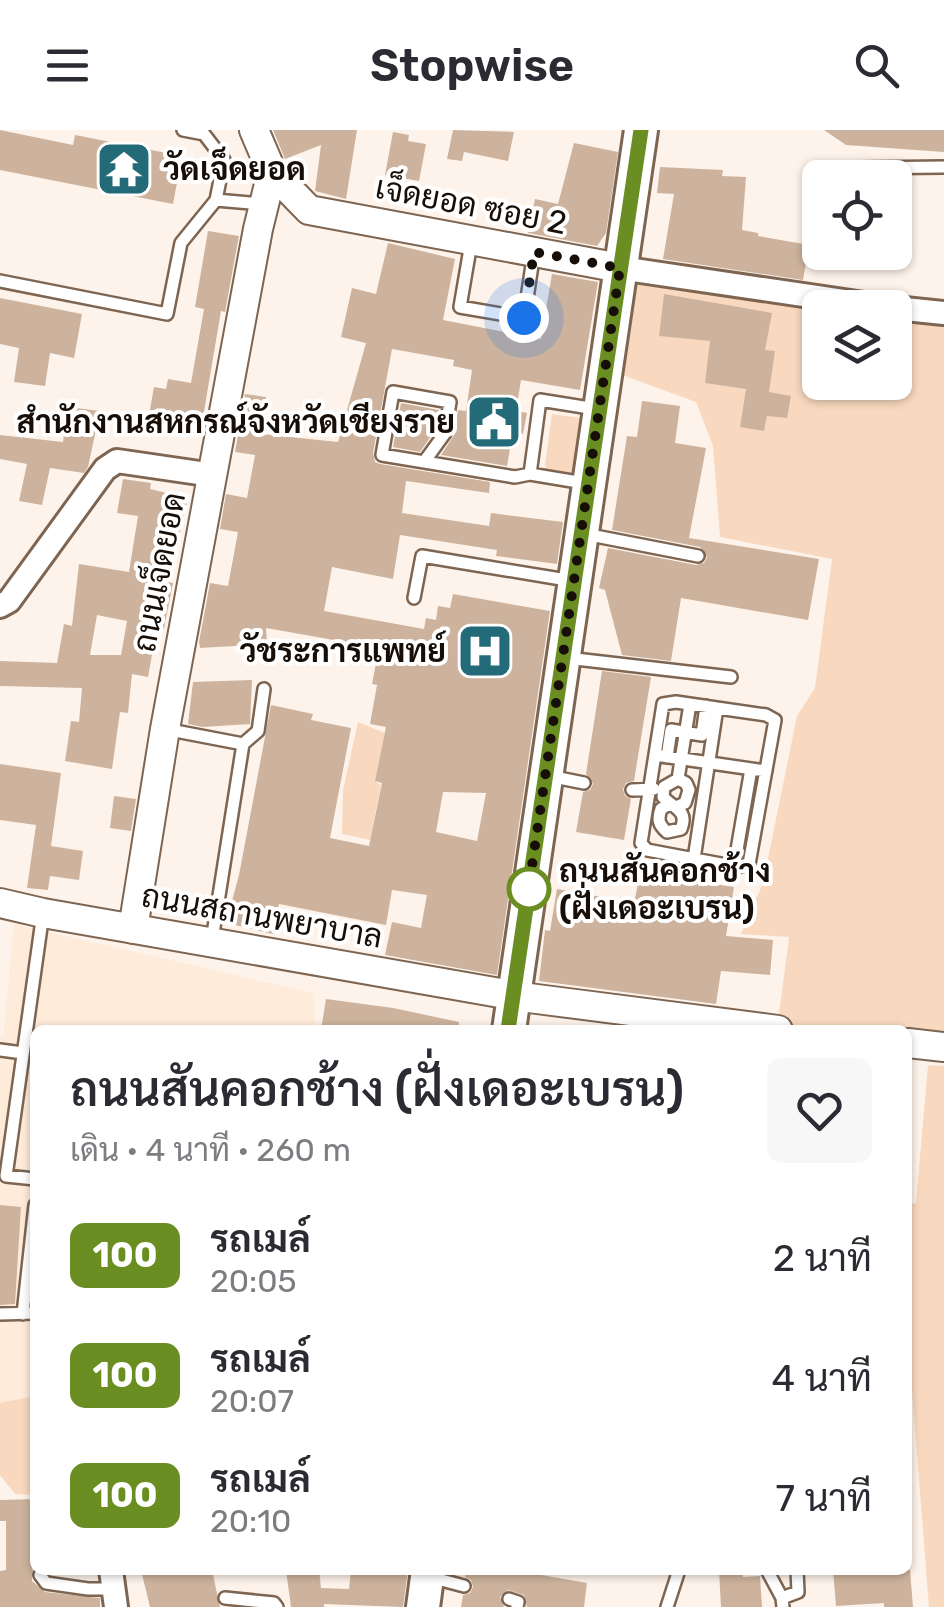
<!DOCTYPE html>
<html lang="th">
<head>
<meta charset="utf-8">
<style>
	:root { --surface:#fff; --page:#f7f7f7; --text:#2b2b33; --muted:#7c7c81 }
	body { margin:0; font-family:Rubik,Sarabun,sans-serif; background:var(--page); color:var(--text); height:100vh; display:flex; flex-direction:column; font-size:38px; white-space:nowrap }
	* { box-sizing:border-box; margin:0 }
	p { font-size:32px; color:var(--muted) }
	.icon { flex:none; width:55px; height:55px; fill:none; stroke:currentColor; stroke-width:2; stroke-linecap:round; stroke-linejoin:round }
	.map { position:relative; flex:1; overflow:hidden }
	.drawer { position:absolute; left:30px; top:895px; width:882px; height:550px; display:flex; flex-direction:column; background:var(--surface); border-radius:15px; box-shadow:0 2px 8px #0004 }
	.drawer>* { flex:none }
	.badge { padding:0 20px; border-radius:15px; font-size:35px; line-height:65px }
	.buttons { position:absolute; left:802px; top:30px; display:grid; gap:20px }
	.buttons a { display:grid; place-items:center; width:110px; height:110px; border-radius:15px; background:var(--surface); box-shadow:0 2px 8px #0004; font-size:50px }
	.you { position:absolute; width:50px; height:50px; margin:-25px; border:8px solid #fff; border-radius:50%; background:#1a73e8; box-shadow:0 0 0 15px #1a73e833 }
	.map>.badge { position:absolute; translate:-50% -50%; box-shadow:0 0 0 5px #fff }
	.round { display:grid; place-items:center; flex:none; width:105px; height:105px; border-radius:15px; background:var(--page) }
	.overview { display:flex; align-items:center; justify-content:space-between; height:170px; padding:0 40px }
	h1 { font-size:48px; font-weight:600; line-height:75px }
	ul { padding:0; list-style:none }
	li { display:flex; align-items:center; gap:30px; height:120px; padding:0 40px }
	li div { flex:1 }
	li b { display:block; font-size:38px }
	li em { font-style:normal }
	li .badge { min-width:110px; font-weight:700; text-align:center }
	header { display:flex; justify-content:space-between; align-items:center; height:130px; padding:0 40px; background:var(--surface); font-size:45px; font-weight:600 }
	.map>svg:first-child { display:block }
</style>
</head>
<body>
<header><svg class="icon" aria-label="menu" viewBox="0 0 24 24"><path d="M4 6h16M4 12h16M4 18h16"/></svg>Stopwise<svg class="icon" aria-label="search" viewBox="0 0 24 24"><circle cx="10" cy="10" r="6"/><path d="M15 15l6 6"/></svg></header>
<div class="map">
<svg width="944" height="1477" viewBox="0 0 944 1477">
	<rect width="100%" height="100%" fill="#fef3ea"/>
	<path fill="#ffebda" d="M14 794 313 863 316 900H35V1266L0 1273V907H3Z"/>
	<path fill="#f8d9bf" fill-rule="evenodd" d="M620 138 944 177V917L908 900H777L789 807 741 804 763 753 797 586 815 558 832 429 720 407 713 316 696 272 606 239ZM820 178H895V252H820Z
		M552 284 581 288 572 346 548 342 545 335Z
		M358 592 385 603 375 651 381 655 370 710 342 704 343 660Z
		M928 935 944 936V1477H929L908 1210V1074L916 1073Z
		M35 1266V1365L15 1364 0 1345V1273Z"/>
	<path fill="#cdb39d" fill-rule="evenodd" d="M0 0 73 15 75 5 182 26 173 74 0 40Z
		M273 0H357L346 69 315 61 321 15 285 29Z
		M453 0 514 2 508 31 464 22 462 31 447 29Z
		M824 0H944V22L846 15Z
		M393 2 409 5 408 11 426 14 419 51 385 45Z
		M574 13 618 22 606 103 597 116 528 103 535 69 558 74Z
		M660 37 723 40 722 46 746 47 742 100 758 103V106L809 115 803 150 663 129 674 64 657 63Z
		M208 101 239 106 225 182 221 181 200 305 147 296 154 257 166 259 168 249 191 253 204 179 195 177Z
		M388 113 455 129 443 190 541 209 552 144 598 152 580 260 521 250 516 281 527 283 523 304 513 302 507 336 441 325 454 305 458 280 466 281 472 240 453 236 454 230 392 219 373 323 375 332 380 334 490 352 489 363 406 351 402 383 489 396 491 383 563 392 557 434 496 426 497 420 400 405 393 449 332 437 324 481 424 499 426 488 436 490 438 476 450 478 453 464 550 481 497 845 385 825 392 792 421 798 427 765 392 760 386 795 279 774 273 804 226 793 239 745 271 575 313 584 311 590 351 598 330 708 369 716 382 653 375 651 386 597 370 594 377 555 372 554 379 518 266 498 267 514 200 518 199 512 210 453 228 456 238 402 220 399 226 364 247 368 255 325 235 322 245 264 266 267 261 304 338 312 366 213 341 207 352 158 376 164ZM443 662 486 663 477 711 436 702Z
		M664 164 772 183 765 220 775 221 769 262 791 266 787 288 767 286 764 301 740 297 746 259 705 253 710 211 659 206Z
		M0 168 82 184 74 228 50 223 45 256 14 252 19 218 0 214Z
		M642 271 680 276 675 313 706 318 689 408 819 429 808 490 681 468 671 531 622 525 605 460 599 458 608 418 696 435 704 433 707 427 700 417 612 400 627 306 637 307Z
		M401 273 439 280 436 299 420 322 393 317Z
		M68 277 100 281 88 337 84 343 50 338 42 375 19 371 27 334 0 329V305L63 312Z
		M123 349 151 353 150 359 188 368 180 402 165 398 156 450 173 453 164 499 157 497 148 547 132 544 128 583 120 582 112 639 65 631 71 591 79 592 82 558 0 556V531L57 533 64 494 72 496 79 434 129 442 138 386 117 383ZM97 485 127 491 121 525H90Z
		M602 541 651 547 634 651 626 653 623 659 625 666 631 669 624 710 576 702 583 662 590 660 593 654 586 644Z
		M252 550 250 594 203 597 188 594 193 552Z
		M0 634 61 643 51 716 83 721 79 750 50 746 48 760 27 758 36 695 0 690Z
		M114 666 136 669 131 701 110 698Z
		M642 733 689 743 687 750 734 757 726 806 773 810 770 845 721 841 716 874 539 851 545 800 550 801 557 759 602 767 601 772 633 779Z
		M326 869 393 878 459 892V900H321Z
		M0 1075 21 1077 15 1174 0 1175Z
		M35 1369 32 1451 45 1462 100 1468V1477H0V1441L6 1440V1391H0V1370Z
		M141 1440H212L220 1477H150Z
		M286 1440H319L321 1458 349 1459 351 1440H408L403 1477 324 1474V1477H291Z
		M466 1440H513L587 1453 584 1477H527L524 1465 508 1460 500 1467 504 1477H461L463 1465 470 1463 473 1457 471 1450 465 1447Z
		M719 1440H742L743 1447 760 1446 762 1477H721Z
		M833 1440H910L913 1477H884V1473L836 1476Z"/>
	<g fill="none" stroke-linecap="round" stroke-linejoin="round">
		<g stroke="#7d6552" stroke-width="16">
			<path id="service" d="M857 38 944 37
				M216 70 262 74
				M471 113 460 177 524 188 534 122
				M0 151 167 184 181 113 216 70 224 30 204 4 183 0
				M424 332 445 303 450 272 393 262 382 325 515 347 530 344
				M584 353 530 344 540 270 596 279
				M585 404 698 426
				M414 468 422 426 573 451
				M567 528 731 547
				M676 572 766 585 775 590 749 734 737 737 647 720 641 713 663 574Z
				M165 599 243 614
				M655 625 766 641
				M667 627 671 600 702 605 706 576
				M549 646 584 653
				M678 649 690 574
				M632 660 654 659
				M669 674 661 679C657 690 659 695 667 702L681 699C689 680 673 678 663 667L664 657 678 649 686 653 689 660 685 673 676 677
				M694 729 717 578
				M734 737 751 639
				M212 810 243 614 258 601 264 559
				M0 920 23 923
				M35 1049 6 1046 43 783
				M0 1184 35 1183
				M23 1184 35 1075
				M767 1440 782 1468 783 1477
				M40 1445 46 1453 88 1459H113
				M430 1447 464 1456
				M225 1468 274 1473 277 1477
				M782 1468 798 1462 797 1440
				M509 1469 518 1472 517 1477
				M667 1477 679 1440"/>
		</g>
		<g stroke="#7d6552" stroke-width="28">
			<path id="minor" d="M620 138 891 178
				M895 178 944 183
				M0 476 9 471 105 339 117 331 213 345
				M111 1440 116 1477"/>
		</g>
		<g stroke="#7d6552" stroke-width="32">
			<path id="tertiary" d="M254 0 272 42 309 80
				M309 80 620 138
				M0 773 43 783 529 868 778 900
				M133 799 165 599 258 99 272 42
				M908 913 944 917"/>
		</g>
		<g stroke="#7d6552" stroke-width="38">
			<path id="secondary" d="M509 900 641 0
				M423 1477 428 1440"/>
		</g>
		<use href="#service" stroke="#fff" stroke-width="11"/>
		<use href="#minor" stroke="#fff" stroke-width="22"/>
		<use href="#tertiary" stroke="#fff" stroke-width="28"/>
		<use href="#secondary" stroke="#fff" stroke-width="32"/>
	</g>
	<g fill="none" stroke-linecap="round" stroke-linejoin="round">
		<g stroke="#fff" stroke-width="22">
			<path id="line" d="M508 900 641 0"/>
		</g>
		<use href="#line" stroke="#6b8e23" stroke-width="15"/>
		<path stroke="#170e07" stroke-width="10" stroke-dasharray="0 18" d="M524 188 534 122 620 138 528 763 529 759"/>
	</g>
	<defs>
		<g id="temple-square" transform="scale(2.875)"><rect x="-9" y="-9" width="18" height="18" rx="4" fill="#236b78" stroke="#fff"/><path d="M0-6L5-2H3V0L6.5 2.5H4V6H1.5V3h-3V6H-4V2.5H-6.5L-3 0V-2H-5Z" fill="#fff"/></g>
		<g id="civic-square" transform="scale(2.875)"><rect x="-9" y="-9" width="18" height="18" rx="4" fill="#236b78" stroke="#fff"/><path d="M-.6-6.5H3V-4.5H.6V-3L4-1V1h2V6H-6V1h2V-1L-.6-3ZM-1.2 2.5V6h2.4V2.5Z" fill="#fff"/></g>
		<g id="hospital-square" transform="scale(2.875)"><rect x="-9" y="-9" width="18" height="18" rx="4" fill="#236b78" stroke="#fff"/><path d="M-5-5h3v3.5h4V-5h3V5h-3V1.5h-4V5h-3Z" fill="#fff"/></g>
	</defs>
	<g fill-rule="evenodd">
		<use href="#temple-square" x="124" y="39"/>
		<use href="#civic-square" x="494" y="292"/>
		<use href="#hospital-square" x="485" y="521"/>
	</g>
	<circle fill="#fff" stroke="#6b8e23" stroke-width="5" cx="529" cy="759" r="20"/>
	<g text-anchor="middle" stroke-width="8" stroke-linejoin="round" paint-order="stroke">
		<g font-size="32" font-weight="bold" fill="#170e07" stroke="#fff" text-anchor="end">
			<text x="163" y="50" text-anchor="start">วัดเจ็ดยอด</text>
			<text x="455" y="303">สำนักงานสหกรณ์จังหวัดเชียงราย</text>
			<text x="446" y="532">วัชระการแพทย์</text>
		</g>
		<g font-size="32" fill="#170e07" stroke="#fff">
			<text transform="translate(471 75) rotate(11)" y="11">เจ็ดยอด ซอย 2</text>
			<text transform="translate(159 442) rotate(-79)" y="11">ถนนเจ็ดยอด</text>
			<text transform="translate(262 786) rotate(10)" y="11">ถนนสถานพยาบาล</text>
		</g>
		<g font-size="32" font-weight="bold" fill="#170e07" stroke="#fff" text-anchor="start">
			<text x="559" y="752">ถนนสันคอกช้าง<tspan x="559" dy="37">(ฝั่งเดอะเบรน)</tspan></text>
		</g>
	</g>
</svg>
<div class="buttons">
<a><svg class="icon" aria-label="locate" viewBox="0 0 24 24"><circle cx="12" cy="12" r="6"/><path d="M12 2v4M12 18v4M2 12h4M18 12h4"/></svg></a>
<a><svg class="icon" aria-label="layers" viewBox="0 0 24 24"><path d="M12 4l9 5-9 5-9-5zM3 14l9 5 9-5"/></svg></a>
</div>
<div class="you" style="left:524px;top:188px"></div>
<section class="drawer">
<div class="overview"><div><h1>ถนนสันคอกช้าง (ฝั่งเดอะเบรน)</h1><p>เดิน · 4 นาที · 260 m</p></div><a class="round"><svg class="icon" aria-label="heart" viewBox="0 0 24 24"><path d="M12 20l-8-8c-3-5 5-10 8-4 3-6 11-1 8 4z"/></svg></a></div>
<ul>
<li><span class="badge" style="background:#6b8e23;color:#fff">100</span><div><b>รถเมล์</b><p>20:05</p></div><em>2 นาที</em></li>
<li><span class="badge" style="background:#6b8e23;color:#fff">100</span><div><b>รถเมล์</b><p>20:07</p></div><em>4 นาที</em></li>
<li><span class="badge" style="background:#6b8e23;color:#fff">100</span><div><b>รถเมล์</b><p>20:10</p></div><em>7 นาที</em></li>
</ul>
</section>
</div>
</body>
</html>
